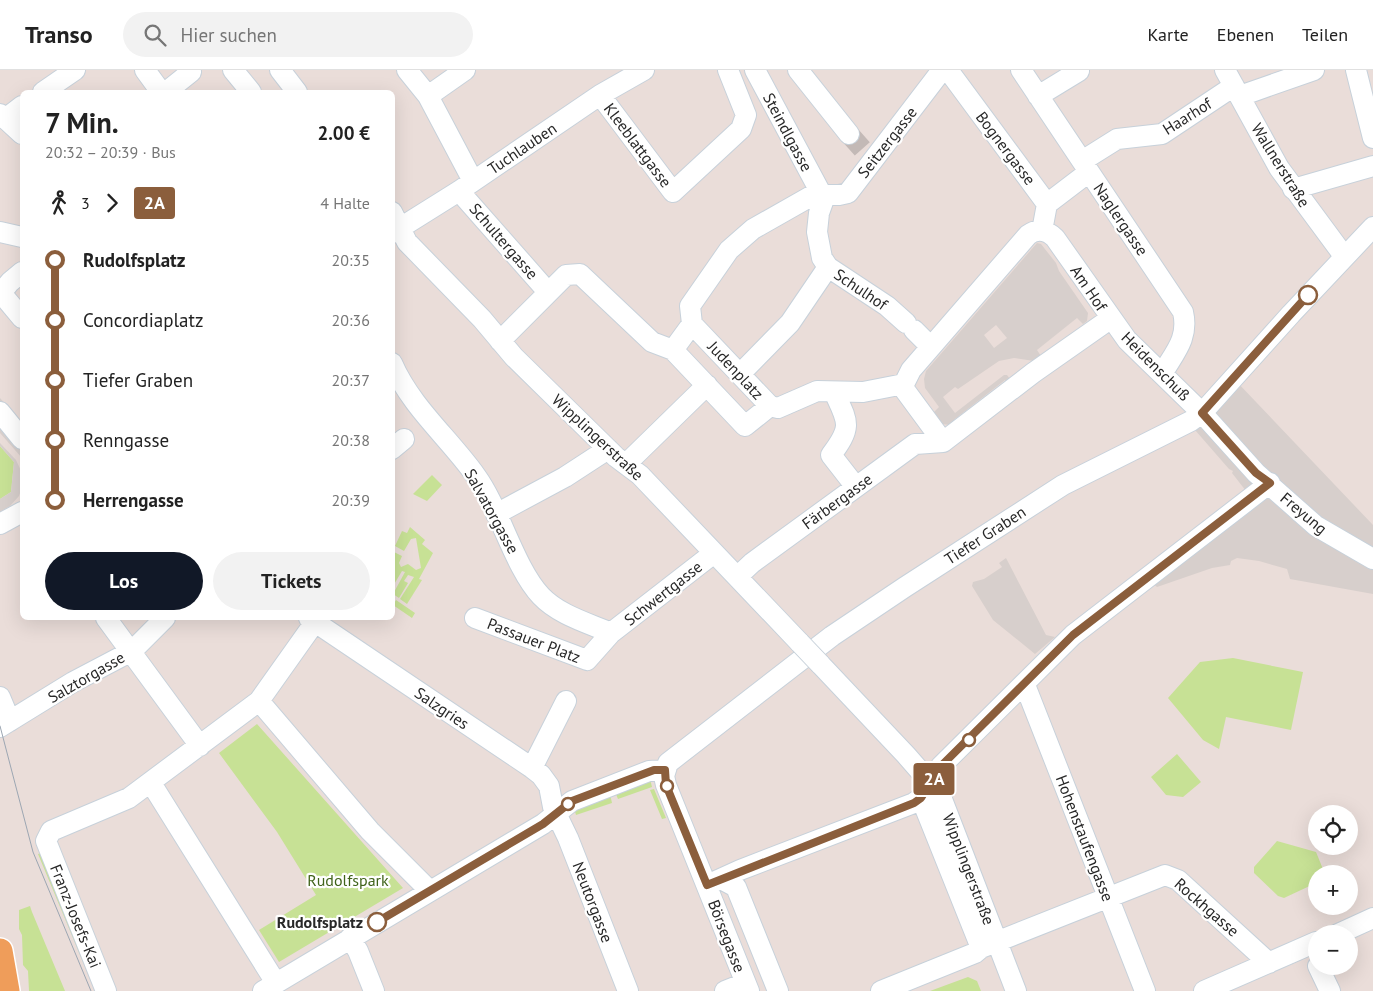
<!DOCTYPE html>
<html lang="de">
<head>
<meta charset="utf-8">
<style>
	:root { --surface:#fff; --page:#f2f2f2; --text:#222; --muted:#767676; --line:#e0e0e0; --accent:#111827 }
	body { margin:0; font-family:"PT Sans",sans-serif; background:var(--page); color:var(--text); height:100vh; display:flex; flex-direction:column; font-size:19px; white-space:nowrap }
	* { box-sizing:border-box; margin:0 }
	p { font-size:16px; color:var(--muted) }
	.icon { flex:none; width:28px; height:28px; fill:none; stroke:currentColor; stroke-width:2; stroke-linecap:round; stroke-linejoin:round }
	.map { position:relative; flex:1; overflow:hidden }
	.panel { position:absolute; left:20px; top:20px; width:375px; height:530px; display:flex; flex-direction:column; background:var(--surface); border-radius:8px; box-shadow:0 5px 20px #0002 }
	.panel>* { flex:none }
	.badge { padding:0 10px; border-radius:4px; font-size:18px; line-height:32px }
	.tools { position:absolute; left:1308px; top:735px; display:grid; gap:10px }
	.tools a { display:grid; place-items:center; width:50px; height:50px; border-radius:50%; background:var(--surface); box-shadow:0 5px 20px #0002; font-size:25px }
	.map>.badge { position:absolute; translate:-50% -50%; box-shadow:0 0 0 2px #fff }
	.legs { display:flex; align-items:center; gap:8px; height:55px; padding:0 25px; font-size:16px }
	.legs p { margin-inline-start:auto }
	.summary { display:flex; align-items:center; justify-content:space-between; height:85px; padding:0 25px }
	h1 { font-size:28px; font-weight:700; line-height:38px }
	.button { display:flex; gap:10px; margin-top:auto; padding:10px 25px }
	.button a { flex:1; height:58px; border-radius:30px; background:var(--accent); color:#fff; font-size:20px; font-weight:700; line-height:58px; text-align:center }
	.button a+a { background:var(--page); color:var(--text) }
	ul { padding:0 25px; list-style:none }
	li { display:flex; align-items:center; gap:18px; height:60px; font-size:19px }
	li i { display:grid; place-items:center; width:8px; height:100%; margin:0 6px; background:currentColor }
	li i::after { content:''; width:12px; height:12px; margin:-6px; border:4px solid; border-radius:50%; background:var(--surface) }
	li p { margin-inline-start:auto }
	li:first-child i { background:linear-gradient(#0000 50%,currentColor 0) }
	li:last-child i { background:linear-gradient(currentColor 50%,#0000 0) }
	header { display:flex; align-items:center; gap:30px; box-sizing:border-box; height:70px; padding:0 25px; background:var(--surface); border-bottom:1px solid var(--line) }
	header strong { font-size:24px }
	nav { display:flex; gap:28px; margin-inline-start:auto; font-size:18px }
	.search { width:350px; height:45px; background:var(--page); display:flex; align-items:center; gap:12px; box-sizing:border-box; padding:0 18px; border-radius:28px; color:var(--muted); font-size:19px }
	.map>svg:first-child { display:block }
</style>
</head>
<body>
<header>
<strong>Transo</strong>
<div class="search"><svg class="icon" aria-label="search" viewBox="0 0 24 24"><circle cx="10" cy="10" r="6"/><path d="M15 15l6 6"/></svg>Hier suchen</div>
<nav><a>Karte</a><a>Ebenen</a><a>Teilen</a></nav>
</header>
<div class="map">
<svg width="1373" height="921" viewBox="0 0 1373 921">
	<rect width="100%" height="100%" fill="#eaddd9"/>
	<path fill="#c7e195" d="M0 376 14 392 11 422 0 429Z
		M432 405 442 415 427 431 413 424Z
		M410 457 425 470 422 474 433 483 419 509 422 510 407 534 400 529 414 507 408 505 404 511 408 513 399 528 393 524 405 502 402 501 393 516 392 481 402 486 399 493 401 497 408 494 416 500 421 498 416 468 411 469 404 481 395 476 402 461 407 463Z
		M396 530 415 543 412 548 393 535Z
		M1233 588 1303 602 1291 660 1226 647 1219 679 1203 670 1168 628 1200 592Z
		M257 654 403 818 279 892 259 860 316 825 277 762 219 683Z
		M1177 684 1201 712 1183 727 1166 725 1151 707Z
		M650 709 652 717 618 729 615 722Z
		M654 719 666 748 662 749 650 720Z
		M610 724 612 733 576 745 574 738Z
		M1277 771 1316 782 1325 804H1316V813L1284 828 1278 826 1254 803V797Z
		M44 782 101 921H95L38 784Z
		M30 836 32 842 65 921H29L28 901 23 895 22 865 19 859V840Z
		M968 907 977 911 981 921H930Z"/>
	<path fill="#d7cfcc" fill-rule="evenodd" d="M1037 173 1041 174 1056 193 1059 201 1088 243 1087 251 1083 254 1077 248 1037 280 1041 286 1034 291 1014 288 999 291 958 319 955 317 943 327 955 343 1004 305H1007L1010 309 1006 312 1005 310 955 349 951 355 942 354 933 343 939 337 925 318 924 309 926 301ZM996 255 1007 268 994 278 984 265Z
		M1236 311 1373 455V524L1290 509 1287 499 1259 491 1237 488 1231 491 1230 495 1212 498 1157 517 1152 513 1246 421 1232 403 1233 401 1229 399 1195 360Z
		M0 328 22 353V388L0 363Z
		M0 373 16 390 22 403V417L19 426 10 436 0 442V429L11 422 14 392 0 376Z
		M1006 488 1046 565 1055 567 1035 584 993 550 972 516 973 512 984 509 1002 497 999 493Z"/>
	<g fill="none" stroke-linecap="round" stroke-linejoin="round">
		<path stroke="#c3b9b6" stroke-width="20" stroke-dasharray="20 10" stroke-linecap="butt" d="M849 64 873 91"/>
		<g stroke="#c7d1da" stroke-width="22">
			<path id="minor" d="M145 0 161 22
				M233 0 251 22
				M280 0 297 22
				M407 0 428 26 473 111
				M755 0 824 129 819 143 817 162 822 188 828 197 887 236 906 253
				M798 0 849 64
				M948 0 1047 134 1042 161
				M1021 0 1183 242C1189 268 1175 282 1162 304
				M1225 0 1279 98 1344 186
				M1356 0 1373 68
				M43 22 75 0
				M166 22 191 2
				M600 25 673 122 741 59 746 45 728 0
				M428 26 465 0
				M1038 26 1079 1
				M1240 26 1314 0
				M0 44 22 64
				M5 49 22 36
				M1082 91 1117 69 1162 64 1234 16
				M1293 119 1373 96
				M459 121 548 222
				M1047 134 1089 102
				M392 142 407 172 482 249 514 287 616 387 640 405 800 573
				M0 162 22 167
				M392 163 459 121 600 25 644 0
				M22 202 10 212 1 223 22 248
				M1110 249 1033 303 943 372 904 319V314L911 300 1028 165C1037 158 1047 160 1055 168L1127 270 1202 343 1256 403 1316 456 1373 489
				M692 254 673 280 745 356 770 336 692 254 690 236 729 180 753 159 813 125H839L848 123 942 0
				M914 260 931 277
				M500 271 566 205 580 204 652 272 673 280
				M392 293C411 337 449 368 476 406 500 439 514 497 541 526 559 545 588 553 611 563
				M740 304 790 253 828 197
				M834 322C848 352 853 356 831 385L856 417
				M770 336 778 338 817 321 863 322 904 314
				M0 342 22 369
				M392 379 404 369
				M626 394 707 315
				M496 444 565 407 608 379
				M0 454 22 442
				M737 507 752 493 915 374 943 372
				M106 548 200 676
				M309 548 532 698 541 705 549 716 553 737 568 768 628 921
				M475 548 587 590 611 563 714 483
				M820 594 906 685 940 724 1016 921
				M1025 615 1145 921
				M0 627 10 651
				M259 631 370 761 430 821
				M0 657 73 612 132 581 165 548
				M532 698 566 631
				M151 713 276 913
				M921 728 981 878
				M721 809 736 817 778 921
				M707 815 740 800 914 733 921 728 941 696 1073 565 1270 413
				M1338 864 1373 848
				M350 868 358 881 374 921
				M1318 896 1330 921
				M106 921 46 771 51 761 129 728 259 631 315 552V548
				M263 921 543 754 572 731 649 701 665 700
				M725 921 745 913
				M749 921 666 715 664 706 668 693 832 566 905 517 1063 415 1191 351 1202 343 1291 244 1373 157
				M881 921 975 883 981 878 1165 805 1178 810 1269 893
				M1204 921 1316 872"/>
		</g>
		<g stroke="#fff" stroke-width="28">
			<path id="major" d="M0 881 7 921"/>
		</g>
		<use href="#minor" stroke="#fff" stroke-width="20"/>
		<use href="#major" stroke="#ef9d5a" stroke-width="25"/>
		<path stroke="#9ca6b2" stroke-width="1" d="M0 656 33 782 91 921"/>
		<g stroke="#c7d1da" stroke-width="22" stroke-linecap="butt">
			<path id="minor-bridge" d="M800 573 820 594"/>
		</g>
		<use href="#minor-bridge" stroke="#fff" stroke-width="20"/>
	</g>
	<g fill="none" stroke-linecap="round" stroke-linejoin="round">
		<g stroke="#fff" stroke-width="11">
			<path id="line-1" d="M377 852 543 754 572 731 654 700H665L666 715 707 815 914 733 921 728 941 696 1073 565 1270 413 1256 403 1202 343 1308 225"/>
		</g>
		<use href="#line-1" stroke="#8b5e3c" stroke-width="8"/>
	</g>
	<g fill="#fff" stroke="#8b5e3c" stroke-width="2.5">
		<circle cx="1308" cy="225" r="9"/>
		<circle cx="969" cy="670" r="6"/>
		<circle cx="667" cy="716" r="6"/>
		<circle cx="568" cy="734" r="6"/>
		<circle cx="377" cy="852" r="9"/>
	</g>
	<g text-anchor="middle" stroke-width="4.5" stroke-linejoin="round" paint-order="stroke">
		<g font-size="16" fill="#282828" stroke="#fff">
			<text transform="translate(1187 46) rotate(-32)" y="6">Haarhof</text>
			<text transform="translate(788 62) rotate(62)" y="6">Steindlgasse</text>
			<text transform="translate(887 72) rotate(-52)" y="6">Seitzergasse</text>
			<text transform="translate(638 75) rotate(53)" y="6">Kleeblattgasse</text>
			<text transform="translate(522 78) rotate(-34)" y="6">Tuchlauben</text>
			<text transform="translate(1006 78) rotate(53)" y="6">Bognergasse</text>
			<text transform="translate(1281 95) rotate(58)" y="6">Wallnerstraße</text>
			<text transform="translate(1121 149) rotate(56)" y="6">Naglergasse</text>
			<text transform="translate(504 171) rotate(49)" y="6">Schultergasse</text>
			<text transform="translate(1089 218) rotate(56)" y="6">Am Hof</text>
			<text transform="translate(861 219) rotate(34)" y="6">Schulhof</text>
			<text transform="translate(1156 296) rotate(45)" y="6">Heidenschuß</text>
			<text transform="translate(736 300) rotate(47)" y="6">Judenplatz</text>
			<text transform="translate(598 367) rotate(43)" y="6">Wipplingerstraße</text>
			<text transform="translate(837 431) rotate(-36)" y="6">Färbergasse</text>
			<text transform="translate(492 441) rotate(61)" y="6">Salvatorgasse</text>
			<text transform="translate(1304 443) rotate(40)" y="6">Freyung</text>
			<text transform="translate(985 465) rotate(-33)" y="6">Tiefer Graben</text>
			<text transform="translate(663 523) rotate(-38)" y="6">Schwertgasse</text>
			<text transform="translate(534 570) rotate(21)" y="6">Passauer Platz</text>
			<text transform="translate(86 607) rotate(-30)" y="6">Salztorgasse</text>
			<text transform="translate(442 638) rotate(34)" y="6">Salzgries</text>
			<text transform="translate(1085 768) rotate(69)" y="6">Hohenstaufengasse</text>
			<text transform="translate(969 799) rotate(69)" y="6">Wipplingerstraße</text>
			<text transform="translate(593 832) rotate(69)" y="6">Neutorgasse</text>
			<text transform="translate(1207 837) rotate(41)" y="6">Rockhgasse</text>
			<text transform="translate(76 846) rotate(68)" y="6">Franz-Josefs-Kai</text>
			<text transform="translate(727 866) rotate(69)" y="6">Börsegasse</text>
		</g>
		<g font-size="16" fill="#40631a" stroke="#fff">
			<text x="348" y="816">Rudolfspark</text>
		</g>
		<g font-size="16" font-weight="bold" fill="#282828" stroke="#fff" text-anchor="end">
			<text x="363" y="858">Rudolfsplatz</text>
		</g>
	</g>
</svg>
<div class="tools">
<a><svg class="icon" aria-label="locate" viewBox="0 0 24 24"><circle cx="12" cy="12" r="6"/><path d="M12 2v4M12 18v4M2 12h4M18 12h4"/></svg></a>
<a>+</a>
<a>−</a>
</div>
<b class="badge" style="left:934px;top:709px;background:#8b5e3c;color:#fff">2A</b>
<section class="panel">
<div class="summary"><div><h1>7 Min.</h1><p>20:32 – 20:39 · Bus</p></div><b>2.00 €</b></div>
<div class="legs"><svg class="icon" aria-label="walk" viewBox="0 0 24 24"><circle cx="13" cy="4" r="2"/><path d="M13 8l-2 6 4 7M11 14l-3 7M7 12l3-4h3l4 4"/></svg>3<svg class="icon" aria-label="forward" viewBox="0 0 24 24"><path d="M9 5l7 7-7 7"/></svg><b class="badge" style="background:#8b5e3c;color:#fff">2A</b><p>4 Halte</p></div>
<ul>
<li><i style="color:#8b5e3c"></i><b>Rudolfsplatz</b><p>20:35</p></li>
<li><i style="color:#8b5e3c"></i><span>Concordiaplatz</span><p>20:36</p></li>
<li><i style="color:#8b5e3c"></i><span>Tiefer Graben</span><p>20:37</p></li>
<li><i style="color:#8b5e3c"></i><span>Renngasse</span><p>20:38</p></li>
<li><i style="color:#8b5e3c"></i><b>Herrengasse</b><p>20:39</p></li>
</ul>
<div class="button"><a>Los</a><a>Tickets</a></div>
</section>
</div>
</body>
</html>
